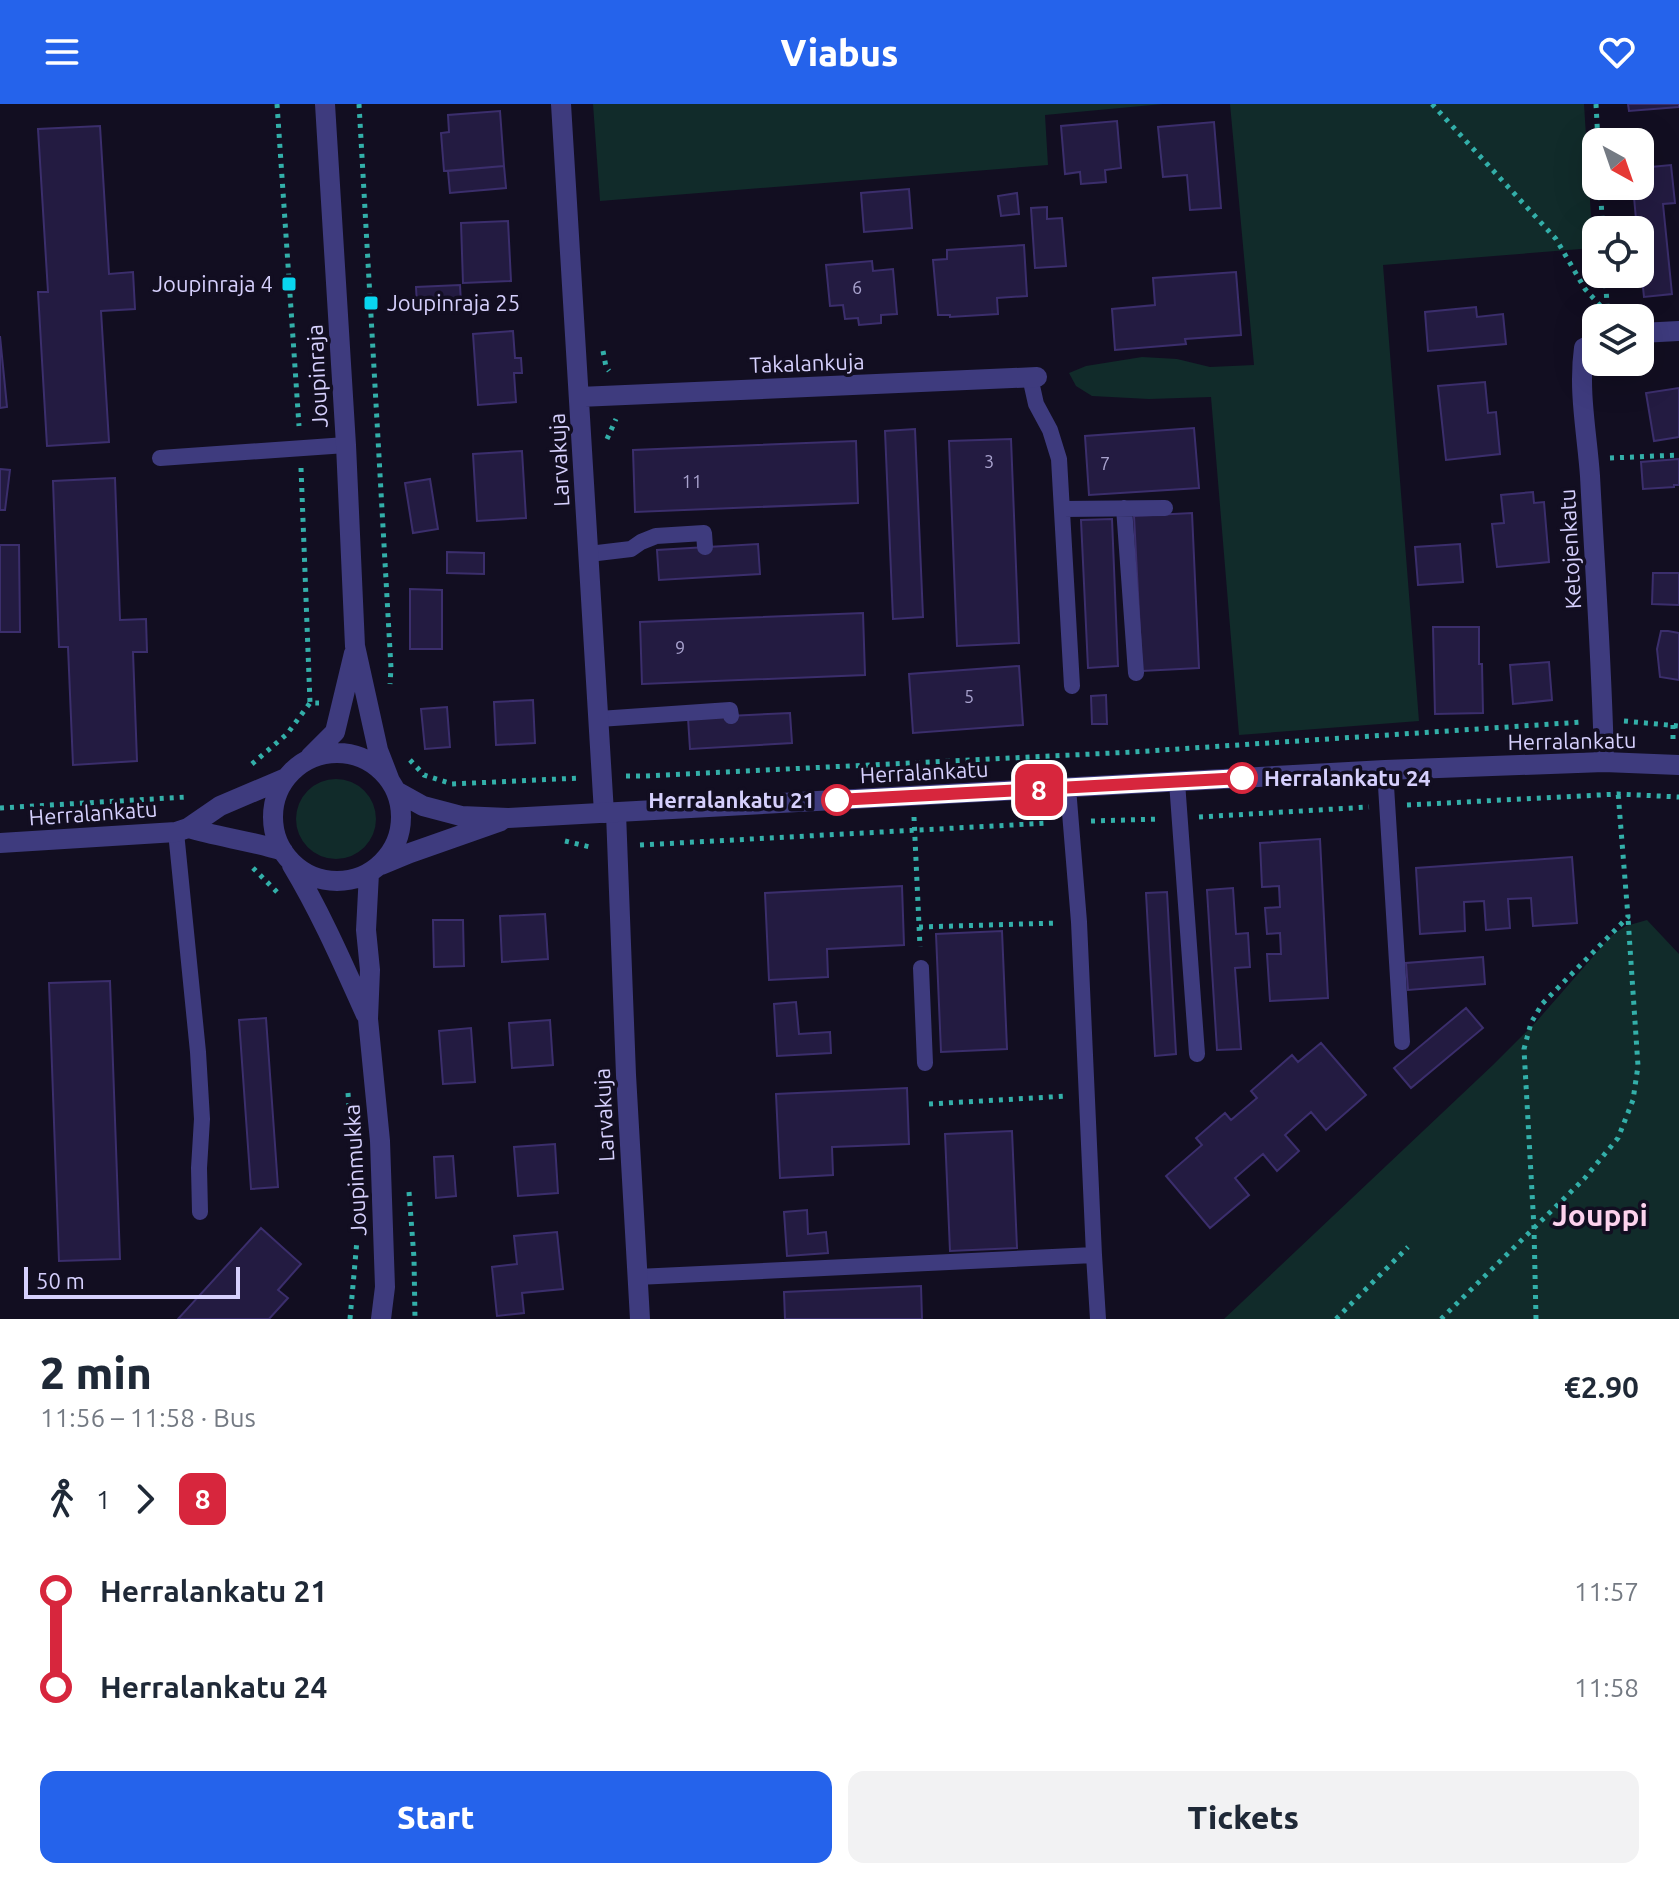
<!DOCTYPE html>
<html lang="en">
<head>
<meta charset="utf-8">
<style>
	:root { --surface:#fff; --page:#f2f2f3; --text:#1f2937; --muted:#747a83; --accent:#2563eb }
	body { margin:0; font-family:Ubuntu,sans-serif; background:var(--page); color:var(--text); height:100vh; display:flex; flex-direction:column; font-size:30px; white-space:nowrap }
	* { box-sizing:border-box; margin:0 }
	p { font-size:26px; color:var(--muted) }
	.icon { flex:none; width:44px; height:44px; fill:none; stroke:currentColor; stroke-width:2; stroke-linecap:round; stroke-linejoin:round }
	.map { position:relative; height:1215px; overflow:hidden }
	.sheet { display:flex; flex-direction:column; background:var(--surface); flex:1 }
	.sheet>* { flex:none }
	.badge { padding:0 16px; border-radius:12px; font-size:28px; line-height:52px }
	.needle { width:52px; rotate:140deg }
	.fabs { position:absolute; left:1582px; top:24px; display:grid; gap:16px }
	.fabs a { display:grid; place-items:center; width:72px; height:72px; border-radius:16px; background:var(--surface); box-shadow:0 8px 32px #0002; font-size:40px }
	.scale { position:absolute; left:24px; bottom:20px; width:216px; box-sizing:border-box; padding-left:8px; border:4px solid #d6d0fd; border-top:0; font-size:22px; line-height:28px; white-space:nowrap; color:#d6d0fd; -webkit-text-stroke:6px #120e21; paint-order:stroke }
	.map>.badge { position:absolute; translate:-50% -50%; box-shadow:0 0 0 4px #fff }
	.legs { display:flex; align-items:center; gap:12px; height:88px; padding:0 40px; font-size:26px }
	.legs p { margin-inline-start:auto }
	.overview { display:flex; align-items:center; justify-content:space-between; height:136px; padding:0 40px }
	h1 { font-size:44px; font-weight:800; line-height:60px }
	.action { display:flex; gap:16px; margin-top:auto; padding:16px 40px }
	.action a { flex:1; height:92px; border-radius:16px; background:var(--accent); color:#fff; font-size:32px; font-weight:800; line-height:92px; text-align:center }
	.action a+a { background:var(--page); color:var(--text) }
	ul { padding:0 40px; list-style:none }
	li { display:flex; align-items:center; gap:28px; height:96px; font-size:30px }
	li i { display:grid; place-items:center; width:12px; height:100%; margin:0 10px; background:currentColor }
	li i::after { content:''; width:20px; height:20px; margin:-10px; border:6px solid; border-radius:50%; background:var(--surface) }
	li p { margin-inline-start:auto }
	li:first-child i { background:linear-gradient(#0000 50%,currentColor 0) }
	li:last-child i { background:linear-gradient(currentColor 50%,#0000 0) }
	header { display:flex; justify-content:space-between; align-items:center; height:104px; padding:0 40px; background:var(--accent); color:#fff; font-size:36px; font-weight:800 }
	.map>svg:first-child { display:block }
</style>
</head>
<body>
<header><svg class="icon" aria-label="menu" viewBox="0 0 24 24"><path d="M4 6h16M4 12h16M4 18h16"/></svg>Viabus<svg class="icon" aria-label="heart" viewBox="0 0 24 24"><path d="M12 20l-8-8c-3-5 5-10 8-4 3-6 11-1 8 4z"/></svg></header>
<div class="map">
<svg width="1679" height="1215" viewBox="0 0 1679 1215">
	<rect width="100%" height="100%" fill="#120e21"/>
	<path fill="#112b2a" d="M593 0H1163L1045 11 1048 61 600 97Z
		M1230 0H1584L1593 144 1383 161 1419 617 1239 631 1211 293 1149 295 1092 292 1076 282 1069 269 1086 262 1142 253 1177 255 1210 263 1254 261Z
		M296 715a40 40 0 1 1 80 0a40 40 0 1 1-80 0Z
		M1647 816 1679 850V1215H1224L1494 960 1536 918 1612 831 1626 822Z"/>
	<path fill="#231b41" stroke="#3b2e6c" stroke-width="2" d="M1628 0H1679V3L1629 7Z
		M500 7 504 62 444 67 441 29 449 28 448 11Z
		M1117 17 1121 64 1105 66 1106 78 1081 80 1080 68 1065 70 1061 22Z
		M1214 18 1221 104 1190 106 1187 71 1163 73 1158 23Z
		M100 22 109 170 133 168 135 205 101 207 109 338 47 342 38 188H48L38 25Z
		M1671 61 1675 99 1663 100 1672 190 1644 193 1640 154V126H1637L1633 82H1640V64Z
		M504 62 506 84 450 89 448 67Z
		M909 85 912 124 864 128 861 89Z
		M1017 89 1019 110 1001 112 998 92Z
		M1047 103V115L1062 114 1066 162 1035 164 1031 104Z
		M508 117 511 177 463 179 461 119Z
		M1024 141 1027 192 997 194 998 210 950 213V211H938L933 156 947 155V146Z
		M872 157 873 167 893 165 897 210 881 211V219L859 221 858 214 845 215 843 201 830 202 826 161Z
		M1236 168 1241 231 1185 235 1186 240 1115 246 1112 205 1155 201 1153 174Z
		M460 181 461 199 417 201 416 183Z
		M1476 203 1477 213 1503 210 1506 240 1428 247 1425 208Z
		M513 227 515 254H521L522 269H514L516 298 478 301 473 230Z
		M0 232 7 303 0 304Z
		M1485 278 1488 309 1496 308 1500 350 1446 356 1438 282Z
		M1679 284V333L1654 337 1646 289Z
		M1194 324 1199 384 1089 391 1085 332Z
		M915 325 923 513 893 515 885 327Z
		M1011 335 1019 539 957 542 949 337Z
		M856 337 858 399 635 408 633 346Z
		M522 347 526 414 477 417 473 350Z
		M1679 355V381H1674V383L1643 385 1641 358Z
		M0 365 10 366 5 406H0Z
		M115 374 120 516 146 515 147 548H133L137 657 73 661 68 543H59L53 377Z
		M430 375 438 425 413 429 405 379Z
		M1533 388 1534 399 1544 398 1549 458 1497 463 1492 420 1504 419 1501 391Z
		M1192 409 1199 564 1142 567 1134 412Z
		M1112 415 1118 562 1088 564 1081 416Z
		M758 440 760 470 659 476 657 446Z
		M1460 440 1463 478 1418 481 1415 443Z
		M0 441H19L20 528H0Z
		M447 448 484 449V470L447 469Z
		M1653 469H1679V501L1652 500Z
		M410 485 442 486V545H410Z
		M863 509 865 571 642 580 640 518Z
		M1433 523H1479V560H1482L1483 609 1435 610Z
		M1661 527H1668L1679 529V576L1660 573 1657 545Z
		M1549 558 1552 596 1513 600 1510 561Z
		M1019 562 1023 621 913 629 909 570Z
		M1106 591 1107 620H1092L1091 592Z
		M533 596 535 639 496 641 494 598Z
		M447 603 450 643 425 645 421 605Z
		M790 609 792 639 690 645 688 614Z
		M1320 735 1328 894 1270 897 1267 850H1281L1280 829 1267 830 1265 804 1280 803 1279 782 1262 783 1260 739Z
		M1572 753 1577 819 1533 822 1531 794 1508 795 1510 824 1486 826 1484 797 1464 798 1465 827 1420 830 1416 764Z
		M902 782 904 841 827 845 828 873 769 876 765 789Z
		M1233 784 1236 830 1248 829 1250 863 1235 864 1241 945 1217 946 1207 786Z
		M1167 788 1176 950 1155 952 1146 789Z
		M545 810 548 855 502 858 500 812Z
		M433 816H463L464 862 434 863Z
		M1002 827 1007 945 941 948 936 830Z
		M1483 853 1485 880 1408 886 1406 859Z
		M110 877 120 1155 59 1157 49 879Z
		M796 898 799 930 830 928 831 949 777 952 774 900Z
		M1466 904 1483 924 1411 984 1394 964Z
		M266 914 278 1083 251 1085 239 916Z
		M550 916 553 961 512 964 509 919Z
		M471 924 475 978 443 980 439 927Z
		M1321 939 1366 991 1326 1026 1311 1008 1285 1031 1299 1047 1277 1067 1263 1050 1235 1074 1249 1091 1210 1124 1166 1072 1202 1041 1196 1034 1225 1009 1231 1016 1257 994 1251 987 1292 951 1298 958Z
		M907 984 909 1040 832 1043 833 1071 780 1074 776 990Z
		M1012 1027 1017 1144 950 1147 945 1030Z
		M555 1040 558 1089 518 1092 514 1043Z
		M453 1052 456 1092 436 1094 434 1053Z
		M807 1106 808 1130 826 1128 828 1149 787 1152 784 1108Z
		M261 1124 301 1160 278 1186 288 1194 269 1215H178Z
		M557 1128 563 1185 522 1189 524 1209 497 1212 492 1163 517 1160 514 1132Z
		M921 1182 922 1215H785L784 1188Z"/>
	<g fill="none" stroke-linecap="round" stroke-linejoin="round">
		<path stroke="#33afa9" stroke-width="5" stroke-dasharray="4 6" stroke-linecap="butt" d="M277 0 299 322
			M359 0 391 564 390 580
			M1432 0 1556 135 1585 185 1608 210
			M1596 0 1598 38
			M1600 82 1603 126
			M1605 170 1608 214
			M603 247 606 263 609 267
			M607 335 616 315
			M1610 354 1679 351
			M301 364 310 599
			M1624 617 1679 622
			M1673 621V640
			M410 656 424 671 452 680 580 674
			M252 660 287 630 310 599H319
			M626 672H645L1133 648 1582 618
			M1407 701 1618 690 1679 693
			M0 704 186 693
			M914 713 920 843
			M1199 713 1369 703
			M1091 717 1161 715
			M565 737 594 744
			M640 741 1049 719
			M253 764 277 788
			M919 823 1058 819
			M348 989 355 1091
			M929 1000 1068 992
			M409 1088 414 1154 415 1215
			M350 1215 357 1136
			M1336 1215 1408 1143
			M1441 1215 1584 1075 1618 1034 1633 996 1638 962 1628 814
			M1536 1215 1534 1124 1524 945 1531 919 1542 900 1628 813 1618 688"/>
		<path stroke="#3e3b7e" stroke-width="16" d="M1030 273 1036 300 1050 326 1059 355 1072 582
			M160 354 346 341
			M1124 404 1136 569
			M1062 405 1165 404
			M589 450 631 445 641 438 656 432 704 429 705 443
			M599 615 730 606 731 612
			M1385 666 1402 938
			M1177 678 1197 950
			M176 728 198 948 202 1015 199 1064 200 1108
			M921 864 925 959
			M1094 1151 1098 1215
			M637 1173 1094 1151 1079 818 1068 684"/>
		<path stroke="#3e3b7e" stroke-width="20" d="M561 0 604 709
			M1640 229 1679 227
			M1596 238 1584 244C1578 287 1587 329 1590 372 1595 467 1602 562 1604 658
			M579 293 1037 273
			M616 709 626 971 640 1215"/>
		<path stroke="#3e3b7e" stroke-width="20" d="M325 0 346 341 355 542 378 646 390 677
			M273 713a64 64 0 1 1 128 0a64 64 0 1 1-128 0Z
			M310 653 335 628 354 549
			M396 687 423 702 461 712 508 714 1385 666 1604 658 1679 661
			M188 724C219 733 251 737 283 747
			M0 739 176 728 188 724 220 702 286 674
			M292 761C321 809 343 860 366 911
			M381 761 410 749 501 717
			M369 769 366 826 370 866 368 915 380 1037 385 1183 381 1215"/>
	</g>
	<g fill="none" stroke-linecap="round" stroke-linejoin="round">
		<g stroke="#fff" stroke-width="18">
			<path id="line-1" d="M837 696 1242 674"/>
		</g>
		<use href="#line-1" stroke="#d7263d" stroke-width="12"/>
	</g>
	<g fill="#09d6f0" stroke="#120e21" stroke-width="3">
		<rect x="281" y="172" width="16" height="16" rx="4"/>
		<rect x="363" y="191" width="16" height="16" rx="4"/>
	</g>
	<g fill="#fff" stroke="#d7263d" stroke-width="4">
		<circle cx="1242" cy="674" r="14"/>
		<circle cx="837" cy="696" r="14"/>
	</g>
	<g text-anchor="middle" stroke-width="7" stroke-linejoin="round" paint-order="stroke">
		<g font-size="18" fill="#a9a3ce">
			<text x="857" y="190">6</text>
			<text x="989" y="364">3</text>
			<text x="1105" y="366">7</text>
			<text x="692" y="384">11</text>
			<text x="680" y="550">9</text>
			<text x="969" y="599">5</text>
		</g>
		<g font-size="22" fill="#d6d0fd" stroke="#120e21" text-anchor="end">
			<text x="273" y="188">Joupinraja 4</text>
			<text x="387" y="207" text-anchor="start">Joupinraja 25</text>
		</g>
		<g font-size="22" fill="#d6d0fd" stroke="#120e21">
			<text transform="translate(807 259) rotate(-2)" y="8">Takalankuja</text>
			<text transform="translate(317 272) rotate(-93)" y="8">Joupinraja</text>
			<text transform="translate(559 356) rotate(-93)" y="8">Larvakuja</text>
			<text transform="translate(1570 445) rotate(-93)" y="8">Ketojenkatu</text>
			<text transform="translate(1572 637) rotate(-1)" y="8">Herralankatu</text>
			<text transform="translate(924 668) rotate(-3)" y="8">Herralankatu</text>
			<text transform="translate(93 709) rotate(-4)" y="8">Herralankatu</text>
			<text transform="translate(604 1011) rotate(-93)" y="8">Larvakuja</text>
			<text transform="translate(355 1066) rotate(-93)" y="8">Joupinmukka</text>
		</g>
		<g font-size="22" font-weight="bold" fill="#d6d0fd" stroke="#120e21" text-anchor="start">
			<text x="1264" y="682">Herralankatu 24</text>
			<text x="815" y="704" text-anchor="end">Herralankatu 21</text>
		</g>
		<g font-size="30" font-weight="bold" fill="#fdd2ed" stroke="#120e21">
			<text x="1600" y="1122">Jouppi</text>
		</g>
	</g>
</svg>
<div class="fabs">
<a><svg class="needle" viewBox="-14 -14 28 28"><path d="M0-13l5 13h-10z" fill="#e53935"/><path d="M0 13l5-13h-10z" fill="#747a83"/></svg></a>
<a><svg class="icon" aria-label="locate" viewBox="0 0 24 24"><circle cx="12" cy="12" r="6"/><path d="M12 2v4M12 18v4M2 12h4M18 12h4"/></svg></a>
<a><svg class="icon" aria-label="layers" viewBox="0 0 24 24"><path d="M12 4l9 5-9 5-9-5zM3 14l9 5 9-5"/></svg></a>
</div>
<div class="scale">50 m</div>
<b class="badge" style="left:1039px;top:686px;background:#d7263d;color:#fff">8</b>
</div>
<section class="sheet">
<div class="overview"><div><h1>2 min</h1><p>11:56 – 11:58 · Bus</p></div><b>€2.90</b></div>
<div class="legs"><svg class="icon" aria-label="walk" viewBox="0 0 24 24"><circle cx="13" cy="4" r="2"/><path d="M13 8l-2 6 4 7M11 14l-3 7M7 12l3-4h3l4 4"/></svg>1<svg class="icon" aria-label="forward" viewBox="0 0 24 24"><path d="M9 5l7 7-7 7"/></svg><b class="badge" style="background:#d7263d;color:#fff">8</b></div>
<ul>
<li><i style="color:#d7263d"></i><b>Herralankatu 21</b><p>11:57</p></li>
<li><i style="color:#d7263d"></i><b>Herralankatu 24</b><p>11:58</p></li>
</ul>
<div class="action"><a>Start</a><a>Tickets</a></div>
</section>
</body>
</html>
